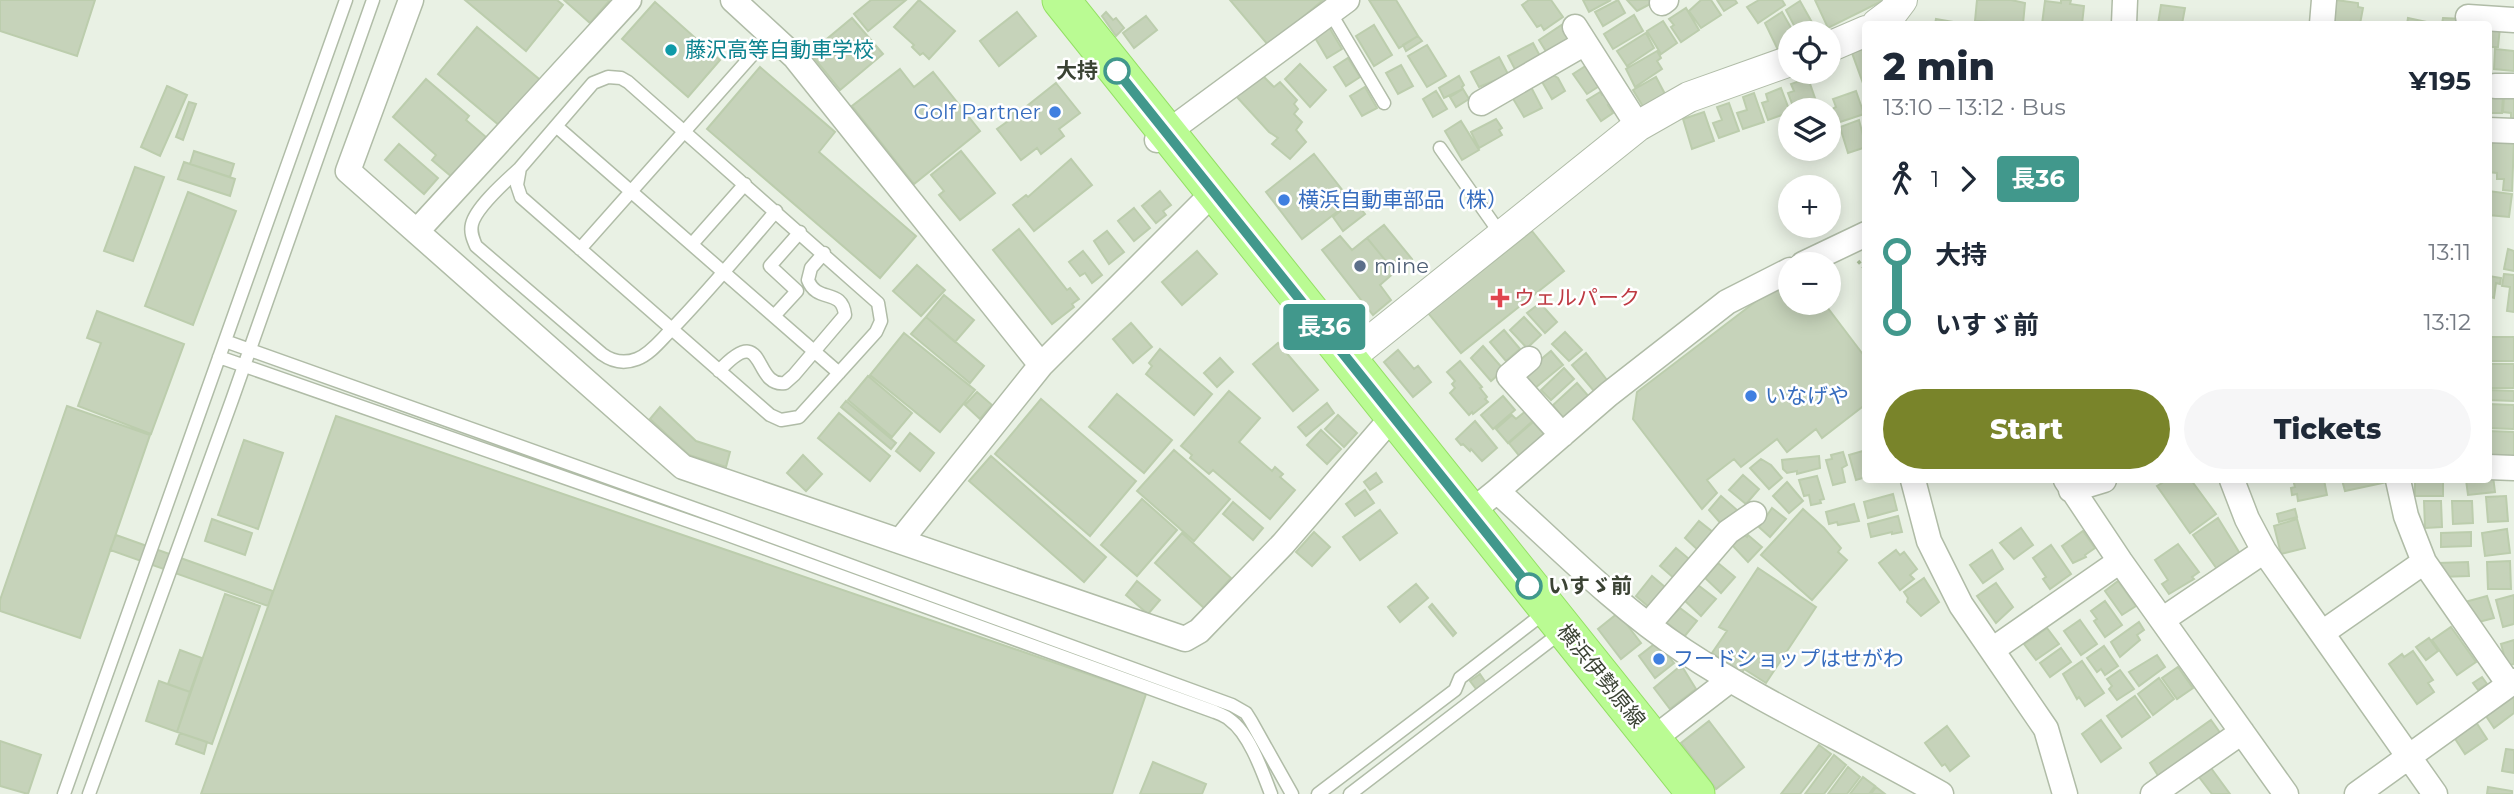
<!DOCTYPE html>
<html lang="en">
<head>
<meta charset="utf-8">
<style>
	:root { --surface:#fff; --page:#f6f6f7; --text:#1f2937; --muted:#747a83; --accent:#79842a }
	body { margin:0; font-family:Montserrat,"Noto Sans JP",sans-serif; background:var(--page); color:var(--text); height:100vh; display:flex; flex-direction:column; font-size:26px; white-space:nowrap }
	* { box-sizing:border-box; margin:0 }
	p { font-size:23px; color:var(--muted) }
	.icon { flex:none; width:38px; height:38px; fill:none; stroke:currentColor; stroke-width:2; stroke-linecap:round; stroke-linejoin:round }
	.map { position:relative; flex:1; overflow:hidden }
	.drawer { position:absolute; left:1862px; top:21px; width:630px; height:462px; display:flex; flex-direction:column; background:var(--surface); border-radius:7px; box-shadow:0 4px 18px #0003 }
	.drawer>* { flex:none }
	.badge { padding:0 14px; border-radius:5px; font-size:24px; line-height:46px }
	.tools { position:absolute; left:1778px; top:21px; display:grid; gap:14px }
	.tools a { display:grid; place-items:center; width:63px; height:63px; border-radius:50%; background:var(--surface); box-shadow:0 4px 18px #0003; font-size:35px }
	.map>.badge { position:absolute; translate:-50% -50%; box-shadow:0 0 0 4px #fff }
	.legs { display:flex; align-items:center; gap:10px; height:77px; padding:0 21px; font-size:23px }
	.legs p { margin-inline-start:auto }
	.summary { display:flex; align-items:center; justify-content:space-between; height:119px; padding:0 21px }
	h1 { font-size:38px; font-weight:800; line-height:52px }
	.button { display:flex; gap:14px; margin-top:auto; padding:14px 21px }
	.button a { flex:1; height:80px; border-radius:42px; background:var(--accent); color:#fff; font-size:28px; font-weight:800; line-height:80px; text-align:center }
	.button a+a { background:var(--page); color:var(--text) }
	ul { padding:0 21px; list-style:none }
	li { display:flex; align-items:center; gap:24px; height:70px; font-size:26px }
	li i { display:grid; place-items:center; width:10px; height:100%; margin:0 9px; background:currentColor }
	li i::after { content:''; width:18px; height:18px; margin:-9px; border:5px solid; border-radius:50%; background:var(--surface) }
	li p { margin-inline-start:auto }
	li:first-child i { background:linear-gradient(#0000 50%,currentColor 0) }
	li:last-child i { background:linear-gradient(currentColor 50%,#0000 0) }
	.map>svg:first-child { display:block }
</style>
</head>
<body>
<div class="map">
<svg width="2514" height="794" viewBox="0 0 2514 794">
	<rect width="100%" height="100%" fill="#e9f1e4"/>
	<path fill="#c6d3ba" stroke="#bccdad" stroke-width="2" d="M0 0H95L77 56 0 31Z
		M465 0H557L563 5 526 51Z
		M564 0H610L590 23Z
		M871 0H906L868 31 854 14Z
		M919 0 955 31 929 59 923 53 920 55 912 47 914 45 894 27Z
		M1230 0H1323L1269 46Z
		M1369 0H1396L1418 36 1399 48Z
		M1529 0H1551L1563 17 1544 30 1541 25 1537 27 1522 5Z
		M1583 0H1611L1589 12Z
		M1618 0 1625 13 1603 26 1595 12Z
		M1627 0H1653L1654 2 1637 11Z
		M1711 0 1721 15 1701 28 1689 11 1701 0Z
		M1717 0H1735L1737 3 1724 11Z
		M1759 0H1782L1785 5 1758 23 1747 7Z
		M1815 0H1884L1828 28Z
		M1977 0H2011L2025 3 2023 24 1975 21Z
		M2061 0H2071L2070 4 2084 6 2082 24H2042L2045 1 2061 3Z
		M2336 0 2358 3V7L2363 8 2360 24H2332Z
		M1800 1 1818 33H1798L1786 10Z
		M655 2 720 60 688 97 622 39Z
		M2161 5 2185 8 2182 24H2158Z
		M1686 8 1699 30 1681 42 1671 27 1674 25 1669 19Z
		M1017 12 1036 36 999 66 980 41Z
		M1106 12 1113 20 1116 18 1124 28 1116 36 1102 16Z
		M1782 12 1794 33H1790V48L1780 54 1765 23Z
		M1634 15 1643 31 1613 49 1604 34Z
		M1146 16 1157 30 1134 48 1123 33Z
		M852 18 883 54 840 90 810 53Z
		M2408 18 2436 24H2407Z
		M2443 18 2463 19V24H2442Z
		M1936 19 1965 24H1935Z
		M1663 21 1677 43 1661 54 1647 31Z
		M1566 22 1573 36 1547 53 1539 40Z
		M1374 25 1392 55 1374 66 1356 36Z
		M2488 26 2500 27 2498 47H2488Z
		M477 27 545 84 506 131 438 74Z
		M1329 27 1342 49 1327 58 1314 36Z
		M1646 33 1654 48 1627 66 1617 51Z
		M1418 36 1422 41 1406 51 1403 45Z
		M1533 43 1541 58 1517 73 1508 56Z
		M1427 45 1446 76 1427 87 1408 56Z
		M1866 48V86H1864L1852 53Z
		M2495 49 2514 51V71L2494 69Z
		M1657 51 1661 58 1657 61 1662 69 1635 87 1626 69Z
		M1499 57 1509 76 1498 83 1496 80 1479 87 1471 72Z
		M1348 58 1360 77 1346 86 1334 67Z
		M1590 63 1604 83 1587 94 1573 74Z
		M1300 64 1326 90 1310 107 1285 79Z
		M1401 65 1413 86 1398 94 1386 73Z
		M760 67 835 132 819 152 916 236 880 278 707 129Z
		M900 69 914 87 933 72 980 131 914 184 852 106Z
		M1260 73 1274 87 1280 82 1297 100 1294 104 1298 109 1294 114 1302 122 1296 130 1306 142 1290 159 1272 144 1278 138 1269 132 1236 96Z
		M1553 75 1558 78 1565 91 1552 99 1541 80Z
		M1459 76 1464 85 1462 87 1463 89 1444 98 1439 88Z
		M1656 77 1665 94 1644 108 1633 90Z
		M1808 78 1816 101 1794 109 1788 93 1794 91 1791 84Z
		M426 79 469 116 466 120 486 137 452 177 432 160 436 155 393 117Z
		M1056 83 1080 113 1059 129 1064 136 1041 154 1037 148 1021 160 997 129 1011 119 1007 114 1015 108 1018 113Z
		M167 86 187 95 160 156 141 147Z
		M1365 87 1377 108 1362 116 1350 96Z
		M1531 87 1542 108 1524 117 1512 97Z
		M1781 88 1790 112 1768 120 1762 103 1768 101 1766 94Z
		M1463 89 1469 99 1456 107 1450 97Z
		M1436 91 1447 109 1433 117 1423 99Z
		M1856 91 1864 114 1837 123 1832 109 1836 107 1833 99Z
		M1600 92 1602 95 1608 92 1614 102 1608 105 1613 113 1601 121 1587 100Z
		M1754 93 1764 122 1743 129 1737 113 1747 110 1743 97Z
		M2488 95H2503L2502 113H2488Z
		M2504 95 2514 96V121H2511V113L2503 112Z
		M189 102 196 104 183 140 176 137Z
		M1729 103 1739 131 1719 138 1713 123 1722 120 1717 107Z
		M1704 112 1714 141 1692 149 1683 119Z
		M1496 119 1502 128 1499 130 1502 135 1479 148 1471 132Z
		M1859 120 1866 147 1848 153 1840 127Z
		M1461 121 1479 150 1462 160 1445 131Z
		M2493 139 2514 142 2512 191 2503 190 2504 179H2497V173L2488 172V151H2491Z
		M399 144 438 178 424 194 385 160Z
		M194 151 234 164 230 177 190 164Z
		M961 151 995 193 960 220 939 195 944 191 931 175Z
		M1314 154 1351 201 1302 239 1266 192Z
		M1071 159 1092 185 1034 231 1013 205 1026 195 1028 197Z
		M184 162 235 179 230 196 178 179Z
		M135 167 164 177 133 261 104 251Z
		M1160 191 1171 205 1163 211 1166 215 1156 223 1142 206Z
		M2488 191 2512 194 2509 217 2488 215Z
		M188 192 236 211 193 325 145 306Z
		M1354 200 1365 214 1343 231 1333 217Z
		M1134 208 1150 228 1134 241 1118 221Z
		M1384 225 1412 259 1395 272 1367 238Z
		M1019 229 1067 290 1070 288 1079 299 1072 304 1074 307 1052 324 993 250Z
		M1107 231 1124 252 1109 264 1094 241Z
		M1532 231 1564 271 1461 353 1428 313Z
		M1340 236 1352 250 1367 238 1395 272 1380 285 1391 300 1373 315 1322 250Z
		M2508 249 2514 251V271L2504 269Z
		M1083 251 1102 275 1092 283 1085 273 1080 276 1069 262Z
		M1197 251 1217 274 1182 305 1162 282Z
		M917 265 945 290 921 316 893 291Z
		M2504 274 2514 275V312L2507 311 2510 287 2502 286Z
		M2489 276 2501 278 2500 284 2496 283 2494 298 2491 297 2490 302Z
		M1784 280 1790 286V303H1824L1865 357 1866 404 1822 438 1816 429 1787 452 1777 439 1741 467 1734 459 1707 480 1717 493 1702 509 1633 419 1637 392Z
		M944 295 974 320 955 342 926 317Z
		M1540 303 1557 322 1545 333 1527 313Z
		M97 311 184 344 151 434 78 406 101 343 87 338Z
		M926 317 984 366 970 383 911 334Z
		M1524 317 1541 335 1527 348 1510 330Z
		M1131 323 1152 347 1133 363 1113 339Z
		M1504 330 1520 349 1506 361 1490 342Z
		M1565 332 1582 350 1569 361 1552 344Z
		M904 333 975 390 940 432 870 375Z
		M2488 337H2514V361H2488Z
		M1278 343 1318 390 1293 411 1253 364Z
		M1483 346 1504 370 1491 381 1471 358Z
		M1160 349 1212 394 1194 415 1146 374 1152 366 1149 363Z
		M1398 350 1414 369 1418 366 1431 382 1413 397 1384 362Z
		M1551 351 1563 365 1535 388 1523 374Z
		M1586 353 1607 380 1594 391 1572 365Z
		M1220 358 1233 372 1217 387 1204 373Z
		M1460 361 1482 387 1480 388 1487 397 1485 399 1488 402 1473 414 1472 412 1469 415 1450 393 1455 388 1452 384 1455 381 1447 372Z
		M2488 364H2514V388H2488Z
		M1564 368 1574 379 1551 400 1541 390Z
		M868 376 912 413 892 437 848 400Z
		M1577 383 1590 398 1565 420 1553 405Z
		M2488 390 2514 391V401L2488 400Z
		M1229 391 1260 418 1239 442 1272 471 1275 467 1283 474 1280 477 1295 490 1270 519 1214 471 1213 470 1209 474 1190 458 1192 455 1181 446Z
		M977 392 992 405 980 419 965 405Z
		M1117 394 1172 440 1144 473 1089 427Z
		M1503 396 1515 410 1493 429 1481 415Z
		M1041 399 1136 481 1090 536 995 454Z
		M846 401 896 443 891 449 841 407Z
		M1327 403 1334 413 1306 436 1298 427Z
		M2488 404 2514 405V429L2488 428Z
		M67 406 150 435 80 638 0 611V600Z
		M660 407 696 441 730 452 726 467 689 455 650 419Z
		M1527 410 1535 419 1508 443 1496 429 1512 415 1516 419Z
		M839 413 890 456 870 481 818 438Z
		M1338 415 1357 433 1344 447 1325 429Z
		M336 416 1146 694 1112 794H201Z
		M1475 421 1497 448 1482 461 1471 449 1470 451 1463 444 1461 445 1456 439Z
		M1533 422 1544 434 1539 438 1541 440 1521 458 1509 443Z
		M1321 430 1341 449 1327 464 1307 445Z
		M2488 431 2514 432V456L2488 455Z
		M910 433 934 453 920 471 896 451Z
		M244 440 283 453 258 529 218 515Z
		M1174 450 1230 499 1194 541 1137 491Z
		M1866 450V477L1856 480 1849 455Z
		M1843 452 1847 465 1842 468 1845 482 1833 485 1826 460 1832 459 1831 455Z
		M803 455 822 474 806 491 787 473Z
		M991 456 1106 557 1084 582 969 481Z
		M1819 456 1820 468 1797 474V471L1787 473 1783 469 1782 460Z
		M1761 459 1771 465 1782 478 1769 489 1750 468Z
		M1376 473 1382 482 1370 490 1364 482Z
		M1743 475 1759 489 1746 504 1729 490Z
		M1817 476 1824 499 1820 500 1821 503 1811 505 1809 495 1804 496 1799 480Z
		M2493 476 2495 492 2468 495 2466 480H2488V477Z
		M2167 480H2191L2216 514 2190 533 2157 486Z
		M2293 480H2324L2327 495 2298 501 2297 494 2292 495 2291 488 2295 487Z
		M2342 480H2386L2387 482 2345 491Z
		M2415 480H2443V496H2415Z
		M1787 482 1803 501 1789 513 1773 496Z
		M1365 490 1374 503 1355 516 1346 504Z
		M1893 494 1897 510 1868 518 1864 502Z
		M1721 496 1738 511 1723 526 1709 510Z
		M2506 496 2508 521 2488 522 2486 497Z
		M1142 499 1177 530 1137 576 1101 545Z
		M2424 501H2441L2442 527 2425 528Z
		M2452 501H2472L2473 523 2453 524Z
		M1233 502 1263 528 1253 540 1223 514Z
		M1854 504 1859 521 1838 525 1837 522 1829 524 1826 512Z
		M1772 508 1786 519 1770 537 1759 527Z
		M1803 509 1824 528 1841 548 1838 552 1847 560 1812 600 1761 555Z
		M2295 509 2297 517 2279 522 2277 514Z
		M1380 510 1397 533 1360 560 1343 537Z
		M1898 516 1902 532 1892 534V532L1871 537 1868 524Z
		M2218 518 2242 557 2219 572 2193 535Z
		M212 519 252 533 245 555 205 541Z
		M2297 519 2305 548 2281 554 2274 526Z
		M1699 521 1714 533 1699 551 1685 538Z
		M2021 528 2033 545 2014 559 2000 543Z
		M2507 529 2510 553 2485 556 2482 533Z
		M2083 531 2095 548 2085 555 2086 557 2073 563 2062 546Z
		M1314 532 1330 547 1312 566 1296 552Z
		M2471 532V546L2441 547V533Z
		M1182 533 1231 578 1204 608 1155 563Z
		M1742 533 1747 537 1748 535 1762 547 1748 562 1732 545Z
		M116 535 273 591 268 606 110 550Z
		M2178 544 2199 572 2192 577 2194 579 2169 594 2162 584 2168 580 2155 560Z
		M2051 545 2071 574 2050 589 2043 579 2046 577 2033 558Z
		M1676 548 1689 559 1685 563 1687 564 1675 579 1660 566Z
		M1896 550 1900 555 1904 552 1917 569 1910 575 1914 579 1900 590 1879 563Z
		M1992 550 2003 569 1983 583 1970 565Z
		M2510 561 2511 589H2488L2487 562Z
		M2468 562 2469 576 2439 577 2438 563Z
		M1718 563 1735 577 1721 593 1705 578Z
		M1758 568 1816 607 1766 683 1744 669 1742 673 1712 653 1727 631 1719 627Z
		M1652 576 1666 588 1650 608 1636 596Z
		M1924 578 1939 602 1921 616 1907 602 1908 598 1904 592Z
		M1137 581 1160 600 1148 614 1126 595Z
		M2118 581 2136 606 2122 615 2105 591Z
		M1996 583 2013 607 1996 623 1977 596Z
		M1416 584 1428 598 1400 622 1388 607Z
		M1698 585 1716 599 1701 616 1685 601Z
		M225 594 260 606 212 744 177 732Z
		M2514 595V624L2503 627 2496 600Z
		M2487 596 2494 618 2471 624 2465 602Z
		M2105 601 2122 625 2105 637 2094 621 2097 619 2091 611Z
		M1432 604 1456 633 1453 636 1429 607Z
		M1680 608 1697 621 1684 637 1666 622Z
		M1618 613 1641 643 1621 659 1598 629Z
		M2080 620 2097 644 2081 655 2064 631Z
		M2139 622 2144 630 2137 635 2140 640 2120 657 2111 642Z
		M2451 627 2476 662 2457 675 2432 640Z
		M2047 628 2059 644 2036 660 2024 644Z
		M2429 638 2438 651 2426 660 2416 647Z
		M2514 640V664L2507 666 2501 644Z
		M1657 642 1674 663 1655 678 1639 656Z
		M2104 646 2118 666 2105 675 2101 669 2097 672 2087 658Z
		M2061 648 2071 662 2050 677 2040 663Z
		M180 650 202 658 190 692 168 684Z
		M2413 651 2433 680 2428 683 2434 692 2417 704 2389 664 2402 654 2404 657Z
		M2157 655 2165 667 2139 686 2129 672Z
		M2082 661 2104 693 2085 706 2079 697 2077 699 2063 674Z
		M1679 667 1681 669 1683 668 1696 689 1670 709 1654 688Z
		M2178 667 2193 688 2177 699 2162 678Z
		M2120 670 2134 689 2117 700 2109 689 2112 686 2107 679Z
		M1480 674 1486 683 1476 689 1470 681Z
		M2482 677 2487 684 2478 690 2473 683Z
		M2159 678 2174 699 2153 715 2138 694Z
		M159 681 190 692 177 732 146 721Z
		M2514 691V713L2494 728 2482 710Z
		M2135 696 2150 717 2122 737 2107 716Z
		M2474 719 2487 739 2465 754 2452 734Z
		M2101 720 2121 748 2101 762 2082 734Z
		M2211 720 2221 734 2159 777 2150 763Z
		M1709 721 1744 767 1716 789 1681 743Z
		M1947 726 1969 756 1950 771 1945 764 1942 766 1925 743Z
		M180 733 207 742 204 754 176 744Z
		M0 741 41 755 28 794 0 786Z
		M1819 745 1831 754 1800 794H1781Z
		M2506 749 2514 750V773L2502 771Z
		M1834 755 1846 765 1824 794H1805Z
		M1153 762 1206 784 1202 794H1140Z
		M1848 767 1860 777 1847 794H1828Z
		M2211 768 2230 794H2212L2199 777Z
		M1863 777 1875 786 1869 794H1850Z
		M1876 787 1885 794H1871Z
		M2488 787 2512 791V794H2487Z"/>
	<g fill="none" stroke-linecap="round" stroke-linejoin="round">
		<g stroke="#b0bca7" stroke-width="15">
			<path id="service" d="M1330 12 1384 103
				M608 77 621 78 628 82 878 303 881 321 876 332 799 417 781 420 770 415 521 197 517 185 520 168 593 83Z
				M556 126 839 373
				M1440 148 1502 236
				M519 169C506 181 476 207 472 224 470 232 473 239 476 246L602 354C613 362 624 364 637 359 650 354 660 341 669 332 707 293 741 252 776 211
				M692 244 745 184
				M580 249 770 35
				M774 316 797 291 770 266 800 232
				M225 341 721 518 1232 705 1246 713 1251 721 1292 794
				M219 357 717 531 1215 712C1220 714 1226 716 1230 720 1249 733 1263 773 1271 794
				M719 371C767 319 752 388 785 383L794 375 845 315C842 287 817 304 808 280L811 268 824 253
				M64 794 346 0
				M89 794 232 400 373 0
				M1318 794 1455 690 1460 678 1535 620
				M1350 794 1551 640"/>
		</g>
		<g stroke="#b0bca7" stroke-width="27">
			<path id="minor" d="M411 0 348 171 683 467 1185 639 1199 631 1283 544 1382 429
				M733 0 795 57 1041 365
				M1662 3 1666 0
				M2468 17 2514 20
				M2124 24 2125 0
				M2322 24 2324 0
				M1575 27 1638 126
				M2495 86H2514
				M1481 103 1585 43
				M2488 130 2514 131
				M1157 140 1347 0
				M417 231 629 0
				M1803 264 1866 234
				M1529 359 1509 376 1562 435
				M2488 467 2514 468
				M1913 480 1929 541 1961 605 2046 729 2065 794
				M2066 480 2120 561 2286 794
				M2232 480 2247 519 2264 551 2435 794
				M2398 480 2406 516 2424 562 2508 683
				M2071 490 2104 480
				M1497 491 1609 394 1727 302 1790 270
				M1471 512 1497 491C1558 546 1616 606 1684 651 1766 705 1856 745 1941 794
				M901 540 1041 365 1202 204
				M2162 620 2264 551
				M1648 625 1728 532 1754 514
				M2322 633 2424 562
				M1992 650 2120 561
				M1652 740 1730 680
				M2153 794 2242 732
				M2357 794 2514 681"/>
		</g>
		<g stroke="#b0bca7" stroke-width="32">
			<path id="tertiary" d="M1877 24 1893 12 1902 0
				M1829 47 1866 31
				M1349 358 1638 126 1689 97 1790 61"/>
		</g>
		<g stroke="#94e064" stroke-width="39">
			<path id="primary" d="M1061 0 1696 794"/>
		</g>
		<path stroke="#a9be99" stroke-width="3.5" stroke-dasharray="3.5 3.5" stroke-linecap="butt" d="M1858 261 1866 270"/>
		<use href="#service" stroke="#fff" stroke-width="12"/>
		<use href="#minor" stroke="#fff" stroke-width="24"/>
		<use href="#tertiary" stroke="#fff" stroke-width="30"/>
		<use href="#primary" stroke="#bafb93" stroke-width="37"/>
	</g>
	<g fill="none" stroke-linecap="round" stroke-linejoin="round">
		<g stroke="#fff" stroke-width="16">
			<path id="line-1" d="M1117 71 1529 586"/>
		</g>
		<use href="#line-1" stroke="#41988c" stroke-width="10"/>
	</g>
	<circle fill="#0f9aa8" stroke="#fff" stroke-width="2.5" cx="671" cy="50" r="7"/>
	<g fill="#fff" stroke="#41988c" stroke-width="3.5">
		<circle cx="1117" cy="71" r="12"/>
		<circle cx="1529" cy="586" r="12"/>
	</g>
	<g fill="#3f7fe0" stroke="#fff" stroke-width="2.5">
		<circle cx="1055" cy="112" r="7"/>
		<circle cx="1284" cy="200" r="7"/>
		<circle cx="1751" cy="396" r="7"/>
		<circle cx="1659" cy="659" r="7"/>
	</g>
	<circle fill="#5c6f8a" stroke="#fff" stroke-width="2.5" cx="1360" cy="266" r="7"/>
	<path fill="#e0444e" stroke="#fff" stroke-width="2.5" d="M1496.5 287.5h7v7h7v7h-7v7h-7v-7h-7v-7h7z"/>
	<g text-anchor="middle" stroke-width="5" stroke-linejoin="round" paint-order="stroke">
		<g font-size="21" fill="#0d838f" stroke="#fff" text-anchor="start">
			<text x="685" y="57">藤沢高等自動車学校</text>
		</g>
		<g font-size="21" font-weight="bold" fill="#3b4334" stroke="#fff" text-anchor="end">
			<text x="1098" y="78">大持</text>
			<text x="1548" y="593" text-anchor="start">いすゞ前</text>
		</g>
		<g font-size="21" fill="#366cbe" stroke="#fff" text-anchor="start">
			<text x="1041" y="119" text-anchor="end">Golf Partner</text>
			<text x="1298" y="207">横浜自動車部品（株）</text>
			<text x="1765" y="403">いなげや</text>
			<text x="1673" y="666">フードショップはせがわ</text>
		</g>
		<g font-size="21" fill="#4e5e75" stroke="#fff" text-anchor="start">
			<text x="1374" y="273">mine</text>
		</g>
		<g font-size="21" fill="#be3a42" stroke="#fff" text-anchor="start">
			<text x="1514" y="305">ウェルパーク</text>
		</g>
		<g font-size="21" fill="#3b4334" stroke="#fff">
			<text transform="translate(1601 676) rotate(51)" y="7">横浜伊勢原線</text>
		</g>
	</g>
</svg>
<div class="tools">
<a><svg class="icon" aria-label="locate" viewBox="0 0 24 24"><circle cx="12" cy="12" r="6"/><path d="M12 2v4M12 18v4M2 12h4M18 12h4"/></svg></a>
<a><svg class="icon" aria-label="layers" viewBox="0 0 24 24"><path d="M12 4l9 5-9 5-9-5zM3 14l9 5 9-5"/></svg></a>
<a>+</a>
<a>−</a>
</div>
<b class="badge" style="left:1324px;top:327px;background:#41988c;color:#fff">長36</b>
<section class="drawer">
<div class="summary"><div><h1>2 min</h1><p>13:10 – 13:12 · Bus</p></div><b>¥195</b></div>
<div class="legs"><svg class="icon" aria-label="walk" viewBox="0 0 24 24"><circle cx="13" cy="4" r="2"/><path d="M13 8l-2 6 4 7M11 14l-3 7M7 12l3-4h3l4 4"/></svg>1<svg class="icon" aria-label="forward" viewBox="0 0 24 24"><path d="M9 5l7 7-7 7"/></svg><b class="badge" style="background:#41988c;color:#fff">長36</b></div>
<ul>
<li><i style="color:#41988c"></i><b>大持</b><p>13:11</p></li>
<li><i style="color:#41988c"></i><b>いすゞ前</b><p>13:12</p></li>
</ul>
<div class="button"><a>Start</a><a>Tickets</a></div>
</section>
</div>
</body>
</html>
